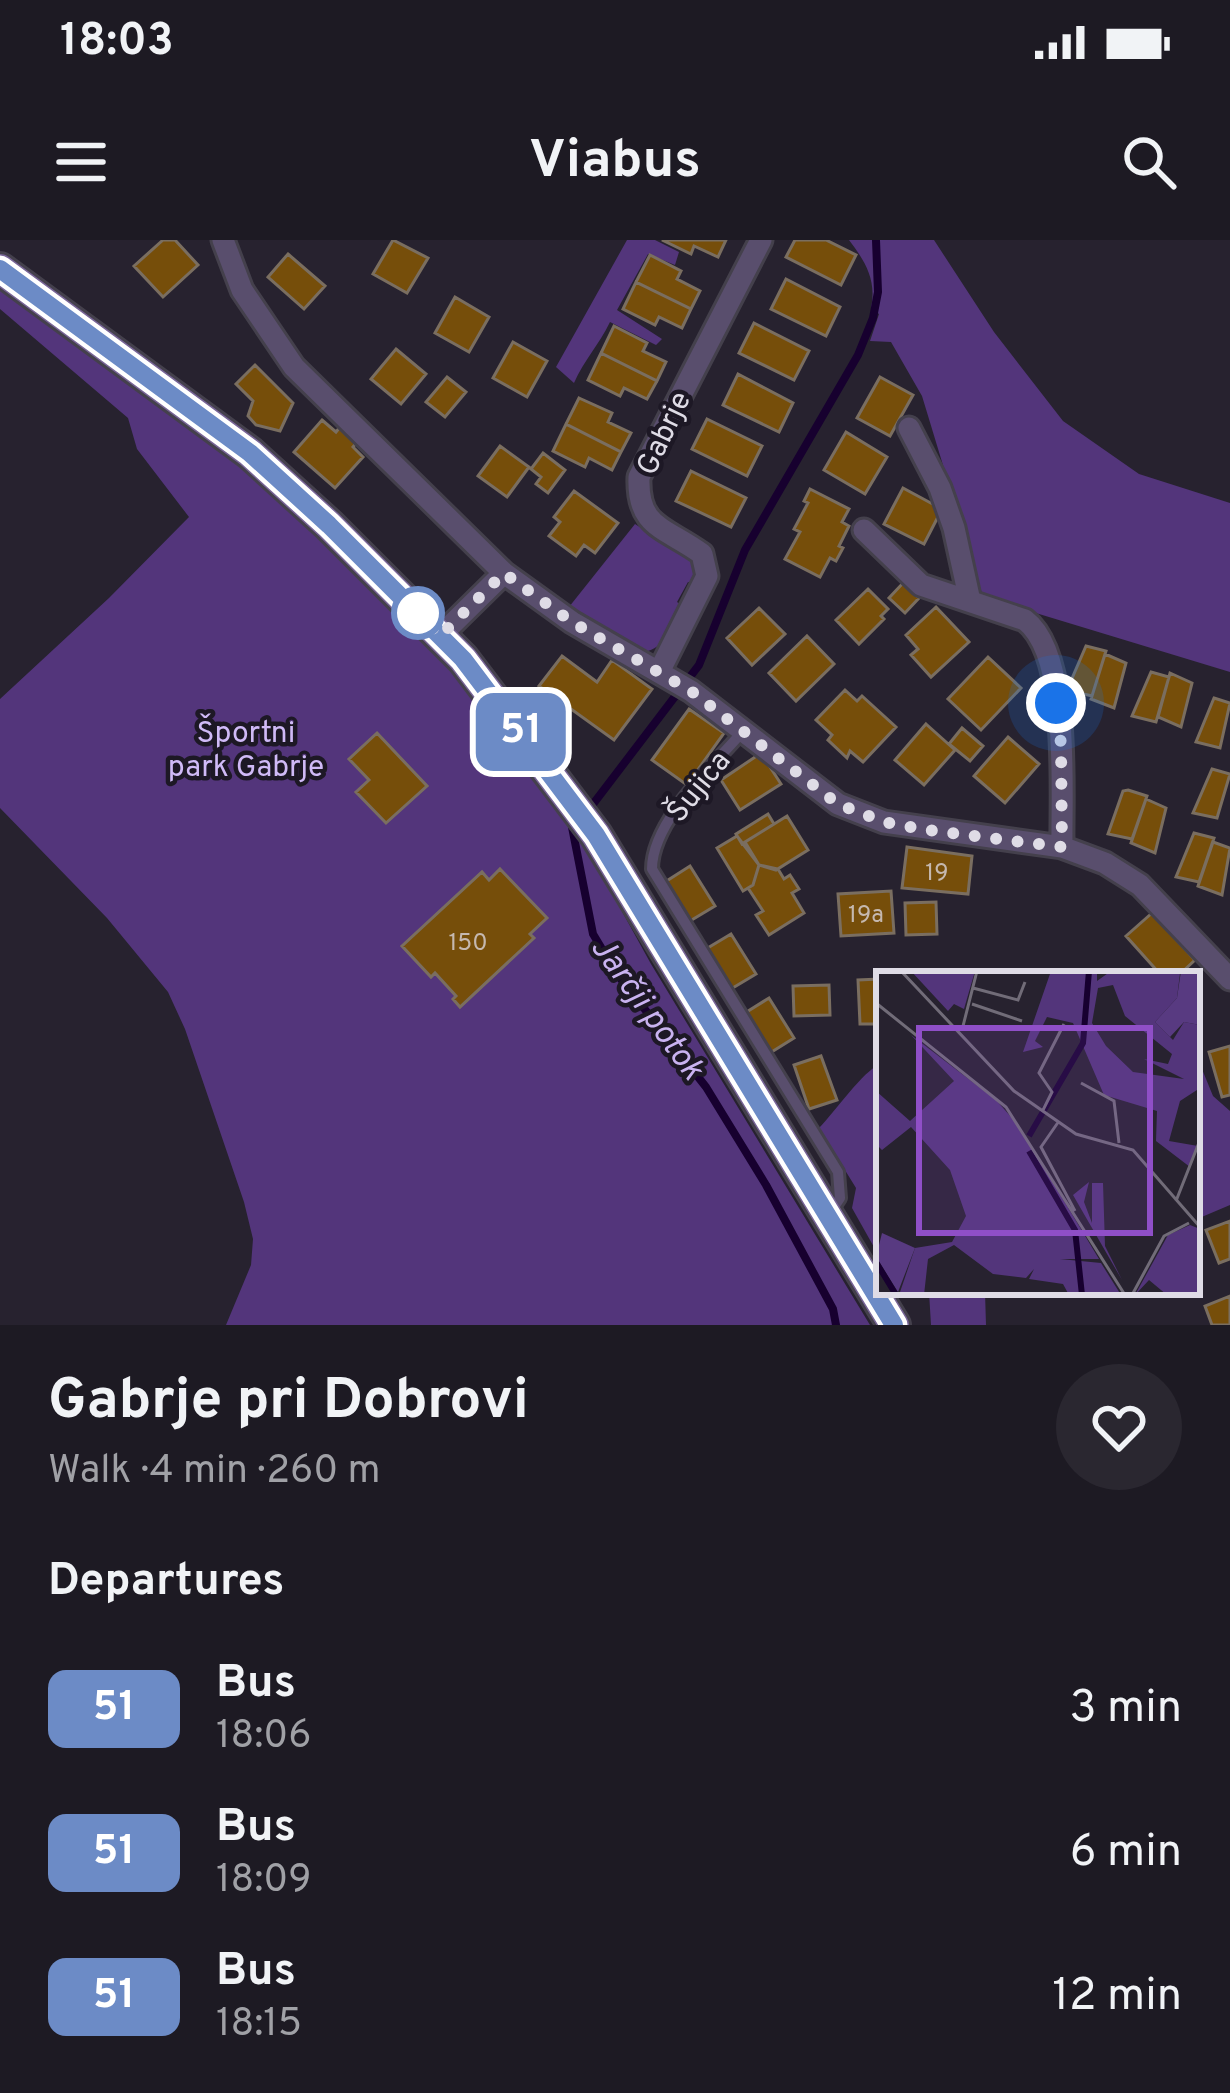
<!DOCTYPE html>
<html lang="en">
<head>
<meta charset="utf-8">
<style>
	:root { --surface:#1d1a23; --page:#2a2730; --text:#f1f3f6; --muted:#a0a1a6 }
	body { margin:0; font-family:Overpass,sans-serif; background:var(--page); color:var(--text); height:100vh; display:flex; flex-direction:column; font-size:45px; white-space:nowrap }
	* { box-sizing:border-box; margin:0 }
	p { font-size:39px; color:var(--muted) }
	.icon { flex:none; width:66px; height:66px; fill:none; stroke:currentColor; stroke-width:2; stroke-linecap:round; stroke-linejoin:round }
	.map { position:relative; height:1085px; overflow:hidden }
	.panel { display:flex; flex-direction:column; background:var(--surface); flex:1 }
	.panel>* { flex:none }
	.badge { padding:0 24px; border-radius:18px; font-size:42px; line-height:78px }
	.you { position:absolute; width:60px; height:60px; margin:-30px; border:9px solid #fff; border-radius:50%; background:#1a73e8; box-shadow:0 0 0 18px #1a73e833 }
	.map>.badge { position:absolute; translate:-50% -50%; box-shadow:0 0 0 6px #fff }
	h2 { padding:0 48px; font-size:45px; line-height:108px }
	.round { display:grid; place-items:center; flex:none; width:126px; height:126px; border-radius:63px; background:var(--page) }
	.headline { display:flex; align-items:center; justify-content:space-between; height:204px; padding:0 48px }
	h1 { font-size:57px; font-weight:700; line-height:90px }
	ul { padding:0; list-style:none }
	li { display:flex; align-items:center; gap:36px; height:144px; padding:0 48px }
	li div { flex:1 }
	li b { display:block; font-size:45px }
	li em { font-style:normal }
	li .badge { min-width:132px; font-weight:700; text-align:center }
	.status { display:flex; justify-content:space-between; align-items:center; height:84px; padding:0 60px; background:var(--surface); direction:ltr }
	.status svg { height:33px; fill:currentColor }
	header { display:flex; justify-content:space-between; align-items:center; height:156px; padding:0 48px; background:var(--surface); font-size:54px; font-weight:700 }
	.map>svg:first-child { display:block }
</style>
</head>
<body>
<div class="status"><b>18:03</b><svg viewBox="0 0 49 12"><path d="M0 12V9h3v3zM5 12V6h3v6zM10 12V3h3v9zM15 12V0h3v12zM26 1h20v11H26zM47 4h2v5h-2z"/></svg></div>
<header><svg class="icon" aria-label="menu" viewBox="0 0 24 24"><path d="M4 6h16M4 12h16M4 18h16"/></svg>Viabus<svg class="icon" aria-label="search" viewBox="0 0 24 24"><circle cx="10" cy="10" r="6"/><path d="M15 15l6 6"/></svg></header>
<div class="map">
<svg width="1230" height="1085" viewBox="0 0 1230 1085">
	<rect width="100%" height="100%" fill="#27222f"/>
	<path fill="#53357b" d="M627 0H655L679 12 675 25 648 14 617 70 662 99 656 105 610 82C599 105 584 120 574 143L556 127Z
		M849 0H934L994 92 1063 181 1139 234 1230 263V432L983 357 922 156 891 102 870 101 879 74 871 68C877 40 865 21 849 0Z
		M0 45 227 211 353 326 462 437 576 588 651 724 870 1085H226L251 1025 253 999 244 962 185 789 168 752 107 678 0 568V459L109 358 189 277 137 209 128 178 0 69Z
		M635 284 693 321 695 344 688 342 677 362 683 366C673 385 666 409 643 412L569 367Z
		M1197 817 1213 856 1230 871V965L1197 979Z
		M879 825V832L873 833 879 1016 852 968 856 948 819 888C834 873 864 830 879 825Z
		M929 1052H985L986 1085H931Z"/>
	<g fill="none" stroke-linecap="round" stroke-linejoin="round">
		<path stroke="#17002f" stroke-width="8" d="M587 572 699 425 745 310 858 115 873 78 878 52 876 0
			M577 582 572 587 593 694 617 734 706 847 766 945 833 1069 836 1085"/>
	</g>
	<path fill="#764e0a" stroke="#7a6e60" stroke-width="3" d="M163 0H175L198 25 163 57 134 26Z
		M393 0 428 18 407 53 373 34Z
		M662 0H726L718 17 694 6 691 14Z
		M795 0H826L856 15 841 45 786 17Z
		M288 14 325 46 304 69 268 37Z
		M650 15 681 31 677 39 700 51 691 69 636 42Z
		M786 39 840 67 826 96 771 69Z
		M636 42 691 69 682 88 659 77 655 85 623 69Z
		M455 57 489 77 469 112 435 93Z
		M754 83 809 111 794 140 739 113Z
		M614 86 647 103 643 111 666 122 657 141 601 113Z
		M513 102 547 121 527 157 493 138Z
		M396 109 426 134 401 164 371 139Z
		M601 113 657 141 647 159 624 148 620 156 588 140Z
		M255 125 293 163 280 191 256 185 248 176 253 161 236 144Z
		M738 134 793 163 779 192 723 165Z
		M447 137 466 152 445 177 426 162Z
		M880 137 913 155 890 196 857 178Z
		M579 158 612 173 608 182 631 193 621 212 566 184Z
		M707 179 762 206 747 236 692 209Z
		M322 180 336 192 340 187 357 202 353 207 363 217 335 248 294 212Z
		M566 184 621 212 612 230 589 218 585 227 553 211Z
		M846 192 887 217 865 254 824 230Z
		M500 206 529 227 507 257 478 236Z
		M543 213 565 230 548 253 536 244 541 237 531 229Z
		M691 231 746 258 731 287 676 261Z
		M903 248 942 269 924 304 884 284Z
		M810 249 849 269 842 282 849 286 839 306 843 308 836 321 830 318 820 337 785 319 800 292 794 289 808 263 804 261Z
		M574 251 618 283 595 313 584 305 576 316 549 296 560 282 554 277Z
		M903 343 919 358 905 373 889 358Z
		M868 349 888 369 881 376 884 379 859 404 836 380Z
		M936 367 969 402 931 437 911 415 918 409 906 395Z
		M759 368 785 394 752 425 727 398Z
		M807 396 834 424 796 461 769 433Z
		M1086 406 1106 411 1092 456 1067 450Z
		M1105 414 1126 423 1114 468 1091 459Z
		M562 416 597 442 612 420 652 449 614 500 539 446Z
		M988 417 1021 448 981 490 948 459Z
		M1151 432 1169 437 1156 482 1132 476Z
		M1170 433 1192 443 1181 487 1158 477Z
		M845 450 857 461 862 456 896 487 863 522 850 511 847 518 828 500 832 495 816 480Z
		M1214 458 1230 463 1220 508 1196 502Z
		M689 469 724 493 687 545 652 520Z
		M926 484 955 510 924 545 895 520Z
		M962 488 983 506 970 521 949 504Z
		M377 493 427 546 386 583 356 552 369 540 349 519Z
		M1008 497 1039 524 1005 563 974 536Z
		M761 513 781 544 740 570 721 540Z
		M1212 529 1230 534 1217 578 1193 573Z
		M1128 550 1147 556 1132 599 1108 594 1123 551Z
		M1146 559 1166 568 1155 613 1131 603Z
		M768 574 774 584 742 604 736 594Z
		M787 576 808 610 776 630 759 625 745 602Z
		M1194 593 1214 598 1199 642 1176 637Z
		M737 596 759 625 753 645 743 651 717 608Z
		M1213 602 1230 608 1222 655 1198 646Z
		M907 607 972 616 968 654 902 648Z
		M759 625 778 629 784 639 790 635 799 649 792 653 804 673 769 695 756 675 763 671 748 648 753 645Z
		M690 626 715 666 690 681 665 642Z
		M500 629 547 678 530 694 534 698 460 767 453 759 456 756 435 733 431 737 402 706 482 632 489 640Z
		M891 651 894 693 841 696 838 654Z
		M936 662 937 694 906 695 905 663Z
		M1152 673 1195 720 1180 734H1160L1126 696Z
		M731 694 756 734 731 749 706 709Z
		M879 739V784H860L858 740Z
		M829 745 830 775 794 776 793 746Z
		M769 758 794 798 770 813 745 773Z
		M1230 806V855L1222 857 1209 812Z
		M821 816 837 860 809 869 794 825Z
		M1230 981V1019L1219 1023 1206 990Z
		M1230 1056V1085H1212L1205 1066Z"/>
	<g fill="none" stroke-linecap="round" stroke-linejoin="round">
		<g stroke="#44404c" stroke-width="16">
			<path id="lane" d="M744 490C714 525 652 581 652 629L838 932 840 958 832 970"/>
		</g>
		<g stroke="#44404c" stroke-width="27">
			<path id="street" d="M223 0 242 50 294 127 504 333 572 382 691 451 838 564 884 582 1062 607 1105 623 1140 645 1230 739
				M909 188 940 248 954 288 970 361
				M864 290 921 345 1025 380C1071 415 1061 552 1062 607
				M440 396 504 333
				M659 432 707 336 702 314C665 287 637 288 639 237L761 0"/>
		</g>
		<g stroke="#44404c" stroke-width="36">
			<path id="secondary" d="M0 29 250 213 329 285 463 419 596 595 894 1085"/>
		</g>
		<use href="#lane" stroke="#594e6d" stroke-width="10"/>
		<use href="#street" stroke="#594e6d" stroke-width="21"/>
		<use href="#secondary" stroke="#776496" stroke-width="30"/>
	</g>
	<g fill="none" stroke-linecap="round" stroke-linejoin="round">
		<g stroke="#fff" stroke-width="27">
			<path id="line" d="M0 29 250 213 329 285 463 419 596 595 894 1085"/>
		</g>
		<use href="#line" stroke="#6c8bc6" stroke-width="18"/>
		<path stroke="#dfdce6" stroke-width="12" stroke-dasharray="0 21.6" d="M418 373 440 396 504 333 572 382 691 451 838 564 884 582 927 590 1062 607 1061 504 1056 463"/>
	</g>
	<circle fill="#fff" stroke="#6c8bc6" stroke-width="6" cx="418" cy="373" r="24"/>
	<g text-anchor="middle" stroke-width="9" stroke-linejoin="round" paint-order="stroke">
		<g font-size="24" fill="#c5b8af">
			<text x="937" y="640">19</text>
			<text x="866" y="682">19a</text>
			<text x="468" y="710">150</text>
		</g>
		<g font-size="30" fill="#dfdce6" stroke="#1d1825">
			<text transform="translate(663 193) rotate(-65)" y="10">Gabrje</text>
			<text transform="translate(698 546) rotate(-51)" y="10">Šujica</text>
		</g>
		<g font-size="30" fill="#d0baf7" stroke="#1d1825">
			<text x="246" y="502">Športni<tspan x="246" dy="34">park Gabrje</tspan></text>
		</g>
		<g font-size="33" font-style="italic" fill="#c9b3f0" stroke="#1d1825">
			<text transform="translate(649 767) rotate(54)" y="12">Jarčji potok</text>
		</g>
	</g>
	<g transform="translate(876 731)">
		<rect width="324" height="324" fill="#27222f"/>
		<path d="M35 0H99L88 38 78 33 72 40ZM175 0H221V10L235 0 304 2 301 27 279 51 297 69 308 51 324 54V117L304 130 293 170 322 175 314 196 280 170 281 140 228 124 197 52 171 46 159 70 167 76 147 81ZM237 14 249 45 296 83 292 93 268 88 308 108 257 101 230 75 216 52 222 17ZM35 64 120 129 142 154 223 288H184L225 292 245 324H193L187 313 153 308 158 298 150 307 117 303 78 274 52 288 48 324H23L39 277 76 271 90 245 74 199 35 156 6 179 0 173V120L34 150 78 110ZM213 211 208 231 216 252V212H227L229 275 246 309 197 224ZM314 254 324 258V324H291L273 309 259 324 292 264Z" fill="#53357b" fill-rule="evenodd"/>
		<path d="M305 0H324V54L308 51 294 66 279 51 301 27ZM6 262 39 277 22 321 0 286Z" fill="#583a81"/>
		<path fill="none" stroke="#17002f" stroke-width="6" d="M153 165 207 72 213 0M153 180 199 259 206 324M0 291 20 324"/>
		<path fill="none" stroke="#716c78" stroke-width="3" d="M25 0 138 120 200 163 257 179 324 256M97 17 142 29 149 11M0 32 130 136 249 324M96 33 146 50M86 59 101 0M205 112 238 130 243 172M167 139 176 121 163 102 188 53M183 150 165 176 199 240M300 230 324 169M256 324 288 265 313 252"/>
		<path fill="#8f4fc7" fill-opacity="0.15" stroke="#8f4fc7" stroke-width="6" d="M43 57H274V262H43Z"/>
		<rect width="324" height="324" fill="none" stroke="#dfdce6" stroke-width="6"/>
	</g>
</svg>
<div class="you" style="left:1056px;top:463px"></div>
<b class="badge" style="left:521px;top:492px;background:#6c8bc6;color:#fff">51</b>
</div>
<section class="panel">
<div class="headline"><div><h1>Gabrje pri Dobrovi</h1><p>Walk · 4 min · 260 m</p></div><a class="round"><svg class="icon" aria-label="heart" viewBox="0 0 24 24"><path d="M12 20l-8-8c-3-5 5-10 8-4 3-6 11-1 8 4z"/></svg></a></div>
<h2>Departures</h2>
<ul>
<li><span class="badge" style="background:#6c8bc6;color:#fff">51</span><div><b>Bus</b><p>18:06</p></div><em>3 min</em></li>
<li><span class="badge" style="background:#6c8bc6;color:#fff">51</span><div><b>Bus</b><p>18:09</p></div><em>6 min</em></li>
<li><span class="badge" style="background:#6c8bc6;color:#fff">51</span><div><b>Bus</b><p>18:15</p></div><em>12 min</em></li>
</ul>
</section>
</body>
</html>
